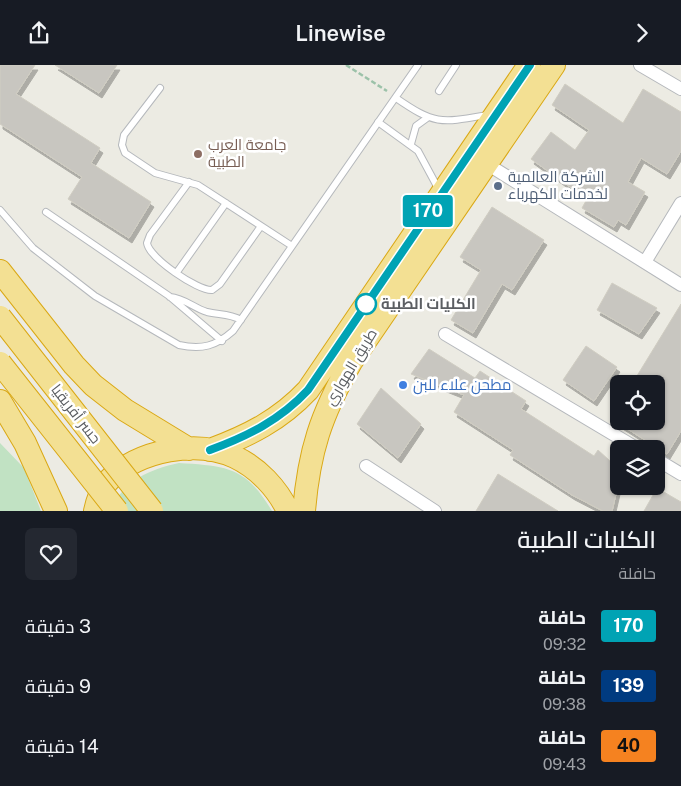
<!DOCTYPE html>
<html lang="ar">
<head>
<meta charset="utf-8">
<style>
	:root { --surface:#171b24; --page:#242831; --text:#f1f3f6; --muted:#9ea1a6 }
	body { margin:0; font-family:"Public Sans",Cairo,sans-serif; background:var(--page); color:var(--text); direction:rtl; height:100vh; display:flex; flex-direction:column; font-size:19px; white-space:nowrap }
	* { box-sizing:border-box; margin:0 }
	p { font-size:16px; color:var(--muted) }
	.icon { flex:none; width:28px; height:28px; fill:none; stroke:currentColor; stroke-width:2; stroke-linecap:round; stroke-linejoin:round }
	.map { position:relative; height:446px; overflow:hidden; direction:ltr }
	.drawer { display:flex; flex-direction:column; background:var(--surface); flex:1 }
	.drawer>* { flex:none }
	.badge { padding:0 10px; border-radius:4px; font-size:18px; line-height:32px }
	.controls { position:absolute; left:610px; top:310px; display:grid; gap:10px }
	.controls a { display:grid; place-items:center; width:55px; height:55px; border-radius:8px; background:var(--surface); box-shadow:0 1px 4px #0004; font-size:25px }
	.map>.badge { position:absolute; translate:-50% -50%; box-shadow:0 0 0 2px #fff }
	.round { display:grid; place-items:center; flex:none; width:52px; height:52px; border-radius:8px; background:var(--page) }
	.overview { display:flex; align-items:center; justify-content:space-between; height:85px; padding:0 25px }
	h1 { font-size:24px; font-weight:600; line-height:38px }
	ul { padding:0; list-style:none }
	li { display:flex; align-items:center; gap:15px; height:60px; padding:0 25px }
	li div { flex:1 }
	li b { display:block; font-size:19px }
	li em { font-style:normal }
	li .badge { min-width:55px; font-weight:700; text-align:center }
	header { display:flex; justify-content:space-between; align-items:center; height:65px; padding:0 25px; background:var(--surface); font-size:22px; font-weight:600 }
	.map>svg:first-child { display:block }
</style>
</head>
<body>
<header><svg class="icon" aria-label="forward" viewBox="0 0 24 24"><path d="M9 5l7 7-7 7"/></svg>Linewise<svg class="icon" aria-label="share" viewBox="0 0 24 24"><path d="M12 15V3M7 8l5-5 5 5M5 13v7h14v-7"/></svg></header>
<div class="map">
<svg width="681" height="446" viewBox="0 0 681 446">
	<defs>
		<filter id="shadow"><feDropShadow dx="3" dy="5" stdDeviation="0" flood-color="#0004"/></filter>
	</defs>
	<rect width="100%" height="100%" fill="#ecebe3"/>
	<path fill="#c1e2c3" d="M0 378 24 403 41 446H0Z
		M179 398C227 401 246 402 272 446H110C123 416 150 404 179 398Z"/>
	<path fill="#c8c6c0" stroke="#d0cdc2" filter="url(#shadow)" d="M0 0H35L16 29 100 83 91 98 151 137 129 173 68 134 82 112 0 59Z
		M55 0H117L99 28Z
		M565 19 623 58 643 24 681 47V86L667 109 641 93 628 117 645 127 626 160 618 155 614 162 582 143 587 134 531 94 551 67 575 85 589 65 552 40Z
		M492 142 544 175 512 225 502 219 473 268 451 255 481 205 460 192Z
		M612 218 657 243 639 269 597 245Z
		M681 239V366L667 389 615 356H656V319H632Z
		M586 281 617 302 594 336 563 315Z
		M429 284 475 313 480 306 526 336 521 344 594 391 598 385 619 404V416L612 446H603L572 430 510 390 513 385 454 347 464 330 411 309Z
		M381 323 421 359 398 393 357 359Z
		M498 409 558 446H476Z
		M657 423 681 437V446H644Z"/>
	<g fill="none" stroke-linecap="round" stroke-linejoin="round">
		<g stroke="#b5b8bc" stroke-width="8">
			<path id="lane" d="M160 23 124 70 122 80 125 88 155 108 198 120 292 181
				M439 26 456 0
				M396 33C435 60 441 58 487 50
				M378 57 418 86 439 125
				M411 79 416 61 427 53
				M189 117 150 170 147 178C149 193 198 226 212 225L220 219 261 161
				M0 145 33 183 95 231 179 280C202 285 216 281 233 266L418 0
				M46 147 169 231 222 276
				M177 207 226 138
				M170 232C184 233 194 243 207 247 219 250 229 248 241 255"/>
		</g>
		<g stroke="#b5b8bc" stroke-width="14">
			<path id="street" d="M640 0 681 24
				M487 99 681 220
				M645 197 681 138
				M445 269 638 384
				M656 394 681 409
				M366 401 435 446"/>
		</g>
		<g stroke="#daa815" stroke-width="24">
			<path id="highway" d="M0 206 74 300 93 320 125 345 189 384
				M0 336 25 378 56 446
				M210 385C248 371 280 355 308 325L529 0
				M95 446C97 436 102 422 109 415 139 385 197 374 235 392 258 403 277 423 288 446
				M304 446C309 386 321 350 351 297L554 0"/>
		</g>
		<path stroke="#9cc2a9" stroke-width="2.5" stroke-dasharray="5 2.5" stroke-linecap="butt" d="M346 0 387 26"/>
		<use href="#lane" stroke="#fff" stroke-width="6"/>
		<use href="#street" stroke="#fff" stroke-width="12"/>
		<use href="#highway" stroke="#f3e093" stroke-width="22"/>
		<g stroke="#daa815" stroke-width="24" stroke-linecap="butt">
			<path id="highway-bridge" d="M0 252 152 446
				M0 298 117 446"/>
		</g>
		<use href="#highway-bridge" stroke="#f3e093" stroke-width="22"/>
	</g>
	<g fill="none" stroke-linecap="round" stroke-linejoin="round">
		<g stroke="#fff" stroke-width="11">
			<path id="line" d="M210 385C248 371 280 355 308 325L530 0"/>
		</g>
		<use href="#line" stroke="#00a3b4" stroke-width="8"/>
	</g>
	<circle fill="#8d6e63" stroke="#fff" stroke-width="2" cx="198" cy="89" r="5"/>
	<circle fill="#5c6f8a" stroke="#fff" stroke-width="2" cx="498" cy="121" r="5"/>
	<circle fill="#fff" stroke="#00a3b4" stroke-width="2.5" cx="366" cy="239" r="10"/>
	<circle fill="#3f7fe0" stroke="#fff" stroke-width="2" cx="403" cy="320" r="5"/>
	<g text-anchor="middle" stroke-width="5" stroke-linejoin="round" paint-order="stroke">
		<g font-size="15" fill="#785e54" stroke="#fff" text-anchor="start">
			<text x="208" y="85">جامعة العرب<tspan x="208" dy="17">الطبية</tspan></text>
		</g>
		<g font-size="15" fill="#4e5e75" stroke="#fff" text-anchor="start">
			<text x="508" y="117">الشركة العالمية<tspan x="508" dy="17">لخدمات الكهرباء</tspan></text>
		</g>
		<g font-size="15" font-weight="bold" fill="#5b5e62" stroke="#fff" text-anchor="start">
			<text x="381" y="244">الكليات الطبية</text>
		</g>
		<g font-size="15" fill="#5b5e62" stroke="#fff">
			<text transform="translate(351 302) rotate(-59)" y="5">طريق الهواري</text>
			<text transform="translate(76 349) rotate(52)" y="5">جسر أفريقيا</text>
		</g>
		<g font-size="15" fill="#366cbe" stroke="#fff" text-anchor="start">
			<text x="413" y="325">مطحن علاء للبن</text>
		</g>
	</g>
</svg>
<div class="controls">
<a><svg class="icon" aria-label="locate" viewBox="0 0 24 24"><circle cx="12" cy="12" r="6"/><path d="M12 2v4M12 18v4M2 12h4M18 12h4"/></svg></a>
<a><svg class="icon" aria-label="layers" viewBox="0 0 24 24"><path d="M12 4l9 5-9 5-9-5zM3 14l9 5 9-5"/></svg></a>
</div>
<b class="badge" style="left:428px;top:146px;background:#00a3b4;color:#fff">170</b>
</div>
<section class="drawer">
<div class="overview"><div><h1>الكليات الطبية</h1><p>حافلة</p></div><a class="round"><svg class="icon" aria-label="heart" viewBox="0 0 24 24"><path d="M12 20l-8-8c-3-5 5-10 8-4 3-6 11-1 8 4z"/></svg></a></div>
<ul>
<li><span class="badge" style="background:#00a3b4;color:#fff">170</span><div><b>حافلة</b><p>09:32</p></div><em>3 دقيقة</em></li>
<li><span class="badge" style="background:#003b80;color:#fff">139</span><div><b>حافلة</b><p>09:38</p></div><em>9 دقيقة</em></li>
<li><span class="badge" style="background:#f58220;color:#111">40</span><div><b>حافلة</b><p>09:43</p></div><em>14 دقيقة</em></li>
</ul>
</section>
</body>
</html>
